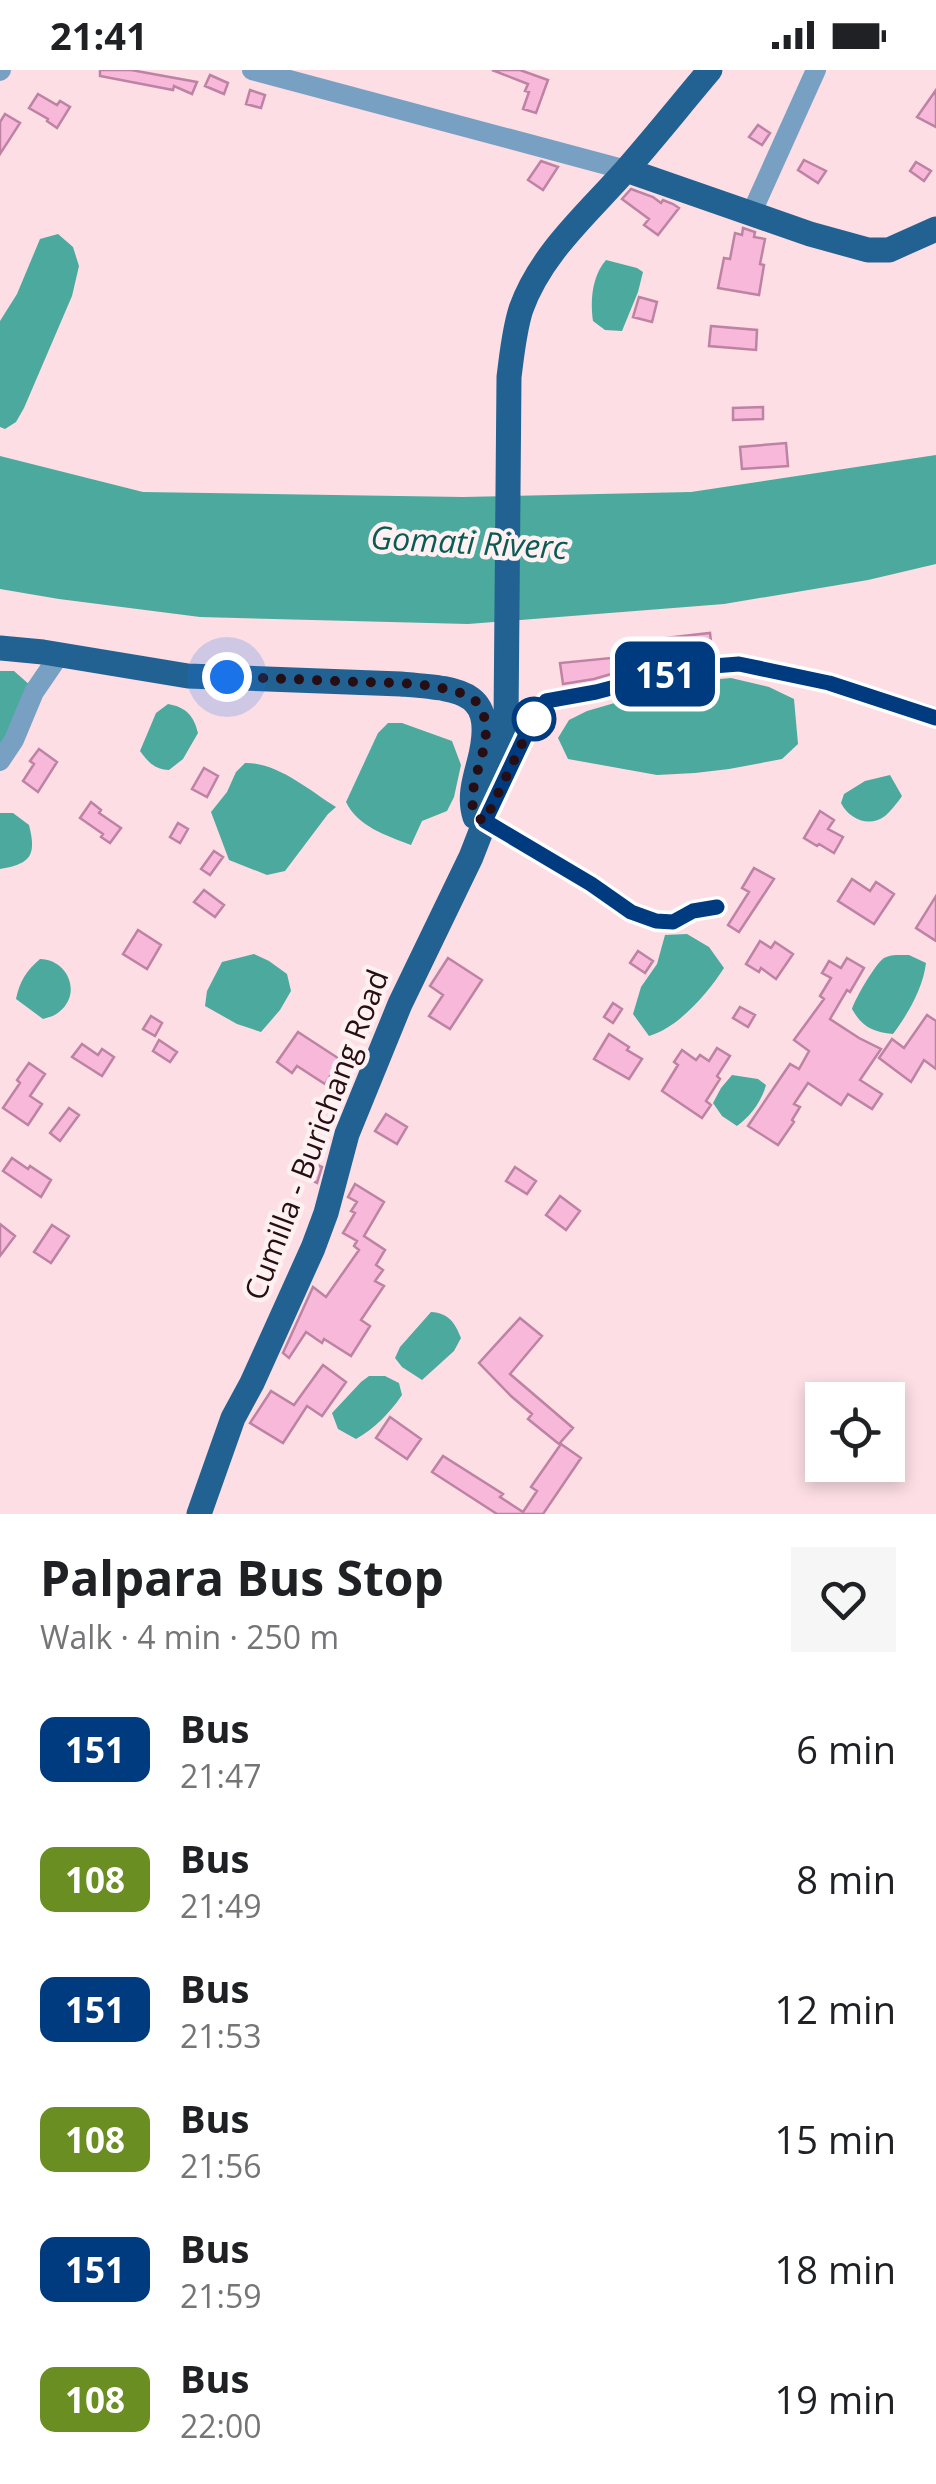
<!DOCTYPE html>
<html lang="en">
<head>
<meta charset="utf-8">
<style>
	:root { --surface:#fff; --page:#f6f6f6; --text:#202124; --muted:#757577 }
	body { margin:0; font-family:"Open Sans",sans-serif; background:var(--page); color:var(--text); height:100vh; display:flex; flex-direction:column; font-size:38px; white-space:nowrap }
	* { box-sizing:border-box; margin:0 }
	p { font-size:32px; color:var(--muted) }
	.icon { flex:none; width:55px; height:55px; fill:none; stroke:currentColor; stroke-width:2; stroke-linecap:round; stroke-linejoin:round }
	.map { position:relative; height:1444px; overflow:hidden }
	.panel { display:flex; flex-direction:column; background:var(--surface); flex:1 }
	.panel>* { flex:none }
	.badge { padding:0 20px; border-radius:15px; font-size:35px; line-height:65px }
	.controls { position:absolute; left:805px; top:1312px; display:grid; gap:20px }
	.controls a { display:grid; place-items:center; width:100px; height:100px; border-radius:0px; background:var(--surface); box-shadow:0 5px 15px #0003; font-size:50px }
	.you { position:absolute; width:50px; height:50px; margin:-25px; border:8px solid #fff; border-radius:50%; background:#1a73e8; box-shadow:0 0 0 15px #1a73e833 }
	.map>.badge { position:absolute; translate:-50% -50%; box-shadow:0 0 0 5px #fff }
	.round { display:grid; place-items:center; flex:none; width:105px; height:105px; border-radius:0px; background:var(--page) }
	.overview { display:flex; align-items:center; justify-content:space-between; height:170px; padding:0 40px }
	h1 { font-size:48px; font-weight:700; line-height:75px }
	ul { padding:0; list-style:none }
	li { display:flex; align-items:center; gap:30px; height:130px; padding:0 40px }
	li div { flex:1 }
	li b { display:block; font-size:38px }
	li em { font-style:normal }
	li .badge { min-width:110px; font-weight:700; text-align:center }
	.status { display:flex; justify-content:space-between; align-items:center; height:70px; padding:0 50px; background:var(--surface); direction:ltr }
	.status svg { height:28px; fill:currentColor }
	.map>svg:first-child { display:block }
</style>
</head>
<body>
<div class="status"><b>21:41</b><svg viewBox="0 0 49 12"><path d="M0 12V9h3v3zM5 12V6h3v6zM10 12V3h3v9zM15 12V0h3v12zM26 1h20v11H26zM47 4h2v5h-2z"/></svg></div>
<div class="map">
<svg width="936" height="1444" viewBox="0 0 936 1444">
	<rect width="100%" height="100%" fill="#fcdee4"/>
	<path fill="#4ba99e" d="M58 164 73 177 79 196 72 226 24 338 16 352 5 359 0 357V251L17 224 40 169Z
		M606 190 637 198 643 202 638 222 622 261 605 260 593 251C590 231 592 206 606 190Z
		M936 385V494L868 510 724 534 468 554 200 547 59 529 0 519V386L143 422 463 427 691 422Z
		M0 601H14L31 616 0 679Z
		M731 608 769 617 794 629 798 674 782 689 729 699 695 703 657 705 568 689 558 668 569 650 587 641 687 612Z
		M168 634C186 637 194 646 198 663L183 689 169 700C154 699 148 692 140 681L156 643Z
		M388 653H402L452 671 461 695 454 727 447 741 422 751 411 775C387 766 357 756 346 732L378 663Z
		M245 693C277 692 309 720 336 737L328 744 285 801 267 805 229 790 211 742 227 722 236 702Z
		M890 705 902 726C897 733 891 741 885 746 869 758 849 749 841 733L844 724 865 711Z
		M0 743H13L29 755C37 786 30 794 0 799Z
		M687 864 709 877 724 898C708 923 678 958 649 966L633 944 641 917 657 894 665 865Z
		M254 884 269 891 287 904 291 921 280 940 261 962 237 954 205 936 207 921 222 892Z
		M909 885 926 893C923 918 908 944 893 964 873 962 862 957 852 939 855 929 875 894 884 888 891 884 900 885 909 885Z
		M40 889C67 889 83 923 59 942 55 946 49 947 43 949L16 929C20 911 26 901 40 889Z
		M732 1005 758 1009 766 1015C762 1031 750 1047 737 1056L722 1046 713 1033 721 1018Z
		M431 1242C449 1243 455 1253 461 1268L454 1281 422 1310 402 1297 395 1288 400 1277Z
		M369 1306H385L399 1313 402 1325C389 1344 375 1358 356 1369L338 1359 332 1343 361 1312Z"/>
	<path fill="#f7b8da" stroke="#be82a3" stroke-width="2.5" d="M100 0H131L197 12 192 24 174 16 173 20 100 6Z
		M492 0H520L548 10 536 43 523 39 529 22 525 21 528 14Z
		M210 5 228 13 224 24 205 16Z
		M250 20 265 25 261 38 246 34Z
		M936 20V57L917 47Z
		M38 24 57 35 60 31 70 37 57 58 47 51 48 49 29 38Z
		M5 44 20 53 0 84V52Z
		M758 55 770 63 762 75 749 67Z
		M804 90 826 101 818 113 798 100Z
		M541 91 558 97 543 120 528 110Z
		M916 92 931 101 924 111 910 101Z
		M631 119 653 127 661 133 663 130 673 134 679 138 658 165 644 155 649 149 622 129Z
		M743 158 755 162 754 167 765 169 760 194 764 195 759 225 718 218 724 188 730 189 735 163 742 165Z
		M639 227 657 232 652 252 633 247Z
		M711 256 757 260 756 280 709 276Z
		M763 337V349L733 350V338Z
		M786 373 788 396 742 399 740 377Z
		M710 563 712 581 649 588 647 570Z
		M641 585 642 595 594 609 563 614 560 593Z
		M39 679 57 692 38 722 23 711 34 694 30 691Z
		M204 698 218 706 207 727 192 719Z
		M91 732 101 740 99 743 121 758 110 773 101 767 103 764 80 748Z
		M820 741 834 750 828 759 843 767 834 783 819 774 817 776 804 768Z
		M178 753 188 759 180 773 170 767Z
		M214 781 223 787 210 805 201 799Z
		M754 798 774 809 739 862 728 855 749 822 742 818Z
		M852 809 870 821 876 812 894 824 874 854 838 831Z
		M204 820 224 835 215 847 194 832Z
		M936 826V871L916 858Z
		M138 860 161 875 147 899 123 884Z
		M760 871 771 878 775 872 793 884 776 909 761 898 759 902 746 894Z
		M638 881 653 891 645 903 630 893Z
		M448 888 482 910 450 959 429 946 443 925 430 916Z
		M847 888 864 898 850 922 847 920 830 949 859 968 881 979 860 1010 882 1024 872 1039 848 1024 841 1035 808 1013 794 1034 800 1037 792 1050 794 1052 778 1075 748 1056 790 994 799 999 809 981 794 970 824 929 820 926 831 908 822 903 829 891 841 898Z
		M613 933 622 939 613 953 604 947Z
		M740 937 755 945 748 957 733 948Z
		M927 945 936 951V999L924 990 911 1012 879 988 892 969 904 978Z
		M151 946 162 953 155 966 143 959Z
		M298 962 341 990 325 1014 297 996 292 1003 277 992Z
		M609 964 629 977 627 980 642 989 629 1009 594 989Z
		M159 970 177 982 170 992 153 981Z
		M82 974 98 985 102 979 114 987 102 1006 72 987Z
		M717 978 730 986 717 1006 720 1009 706 1031 711 1035 702 1048 662 1021 678 995 674 992 682 980 696 990 700 985 709 991Z
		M29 993 45 1004 30 1026 42 1034 28 1055 3 1038 20 1013 17 1010Z
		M69 1038 79 1045 60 1071 50 1063Z
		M386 1044 407 1057 397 1074 375 1061Z
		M12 1088 28 1099 30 1096 51 1110 41 1127 3 1101Z
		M311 1092 322 1097 317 1113 304 1106Z
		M515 1097 536 1111 527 1124 506 1111Z
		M355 1114 384 1132 364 1166 385 1180 376 1195 383 1200 375 1211 384 1216 361 1250 370 1256 351 1286 324 1269 322 1273 306 1262 289 1288 283 1283 313 1217 326 1227 359 1180 354 1176 357 1171 343 1163 355 1143 351 1141 357 1132 348 1127Z
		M560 1126 580 1141 566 1160 546 1145Z
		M0 1154 15 1166 0 1186Z
		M52 1155 69 1166 51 1193 34 1182Z
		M520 1248 542 1266 510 1304 573 1358 559 1374 528 1349 532 1344 511 1326 479 1293Z
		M323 1295 346 1312 322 1346 307 1336 283 1373 250 1353 271 1321 294 1335Z
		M390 1347 421 1369 407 1389 376 1368Z
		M561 1374 581 1388 543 1444H497L432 1402 443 1386 503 1424 500 1427 523 1442 537 1421 531 1417Z"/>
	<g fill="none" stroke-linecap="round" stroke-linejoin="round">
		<path stroke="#78a0c3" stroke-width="20" d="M252 0 626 100
			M0 1 1 0
			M751 144 816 0
			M0 691 14 670 34 622 60 584
			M717 837 693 841 673 852 656 851 631 842 591 814 485 751 529 658 546 631 597 622 687 597 739 594 829 613 936 647"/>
		<path stroke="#216293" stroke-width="25" d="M626 100 810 164 868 180H889L936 159
			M0 578 43 582 188 606 401 614C462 619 498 620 479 693 474 711 469 729 475 747L485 751
			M199 1444 233 1348 252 1313 313 1178 326 1143 347 1064 400 934 471 787 485 751 501 691 506 651 509 307C512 284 514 261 521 239 541 183 588 143 626 100 655 67 682 33 710 0"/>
	</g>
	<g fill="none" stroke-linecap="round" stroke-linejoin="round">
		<g stroke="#fff" stroke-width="22">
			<path id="line" d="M717 837 693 841 673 852 656 851 631 842 591 814 485 751 529 658 546 631 596 622 687 598 739 594 829 613 936 648"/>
		</g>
		<use href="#line" stroke="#003b80" stroke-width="15"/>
		<path stroke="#260e14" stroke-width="10" stroke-dasharray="0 18" d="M227 607C271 608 315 610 358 612 394 613 432 612 466 625 473 628 479 633 482 641 497 675 463 712 475 747L485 751 538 640 534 649"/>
	</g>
	<circle fill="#fff" stroke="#003b80" stroke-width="5" cx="534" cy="649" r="20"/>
	<g text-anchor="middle" stroke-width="9" stroke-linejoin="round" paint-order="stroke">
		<g font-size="30" fill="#260e14" stroke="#fff0f2">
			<text transform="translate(317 1065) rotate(-69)" y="10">Cumilla - Burichang Road</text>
		</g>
		<g font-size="32" font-style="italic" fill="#095b54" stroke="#fff0f2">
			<text transform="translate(469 473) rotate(3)" y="11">Gomati Riverc</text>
		</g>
	</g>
</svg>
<div class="controls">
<a><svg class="icon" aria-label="locate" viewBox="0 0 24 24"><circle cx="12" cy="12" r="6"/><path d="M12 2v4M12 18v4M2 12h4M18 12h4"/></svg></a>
</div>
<div class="you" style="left:227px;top:607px"></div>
<b class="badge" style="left:665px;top:604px;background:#003b80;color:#fff">151</b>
</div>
<section class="panel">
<div class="overview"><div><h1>Palpara Bus Stop</h1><p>Walk · 4 min · 250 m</p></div><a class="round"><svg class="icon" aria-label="heart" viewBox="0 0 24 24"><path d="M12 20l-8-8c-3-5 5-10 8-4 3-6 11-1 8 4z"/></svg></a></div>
<ul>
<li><span class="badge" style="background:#003b80;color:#fff">151</span><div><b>Bus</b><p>21:47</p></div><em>6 min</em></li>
<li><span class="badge" style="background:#6b8e23;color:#fff">108</span><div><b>Bus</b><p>21:49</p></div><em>8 min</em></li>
<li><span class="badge" style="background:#003b80;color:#fff">151</span><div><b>Bus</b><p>21:53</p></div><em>12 min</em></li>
<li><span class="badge" style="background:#6b8e23;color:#fff">108</span><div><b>Bus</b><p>21:56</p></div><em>15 min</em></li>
<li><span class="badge" style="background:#003b80;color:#fff">151</span><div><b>Bus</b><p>21:59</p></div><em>18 min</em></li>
<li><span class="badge" style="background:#6b8e23;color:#fff">108</span><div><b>Bus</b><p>22:00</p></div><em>19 min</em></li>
</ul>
</section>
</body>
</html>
